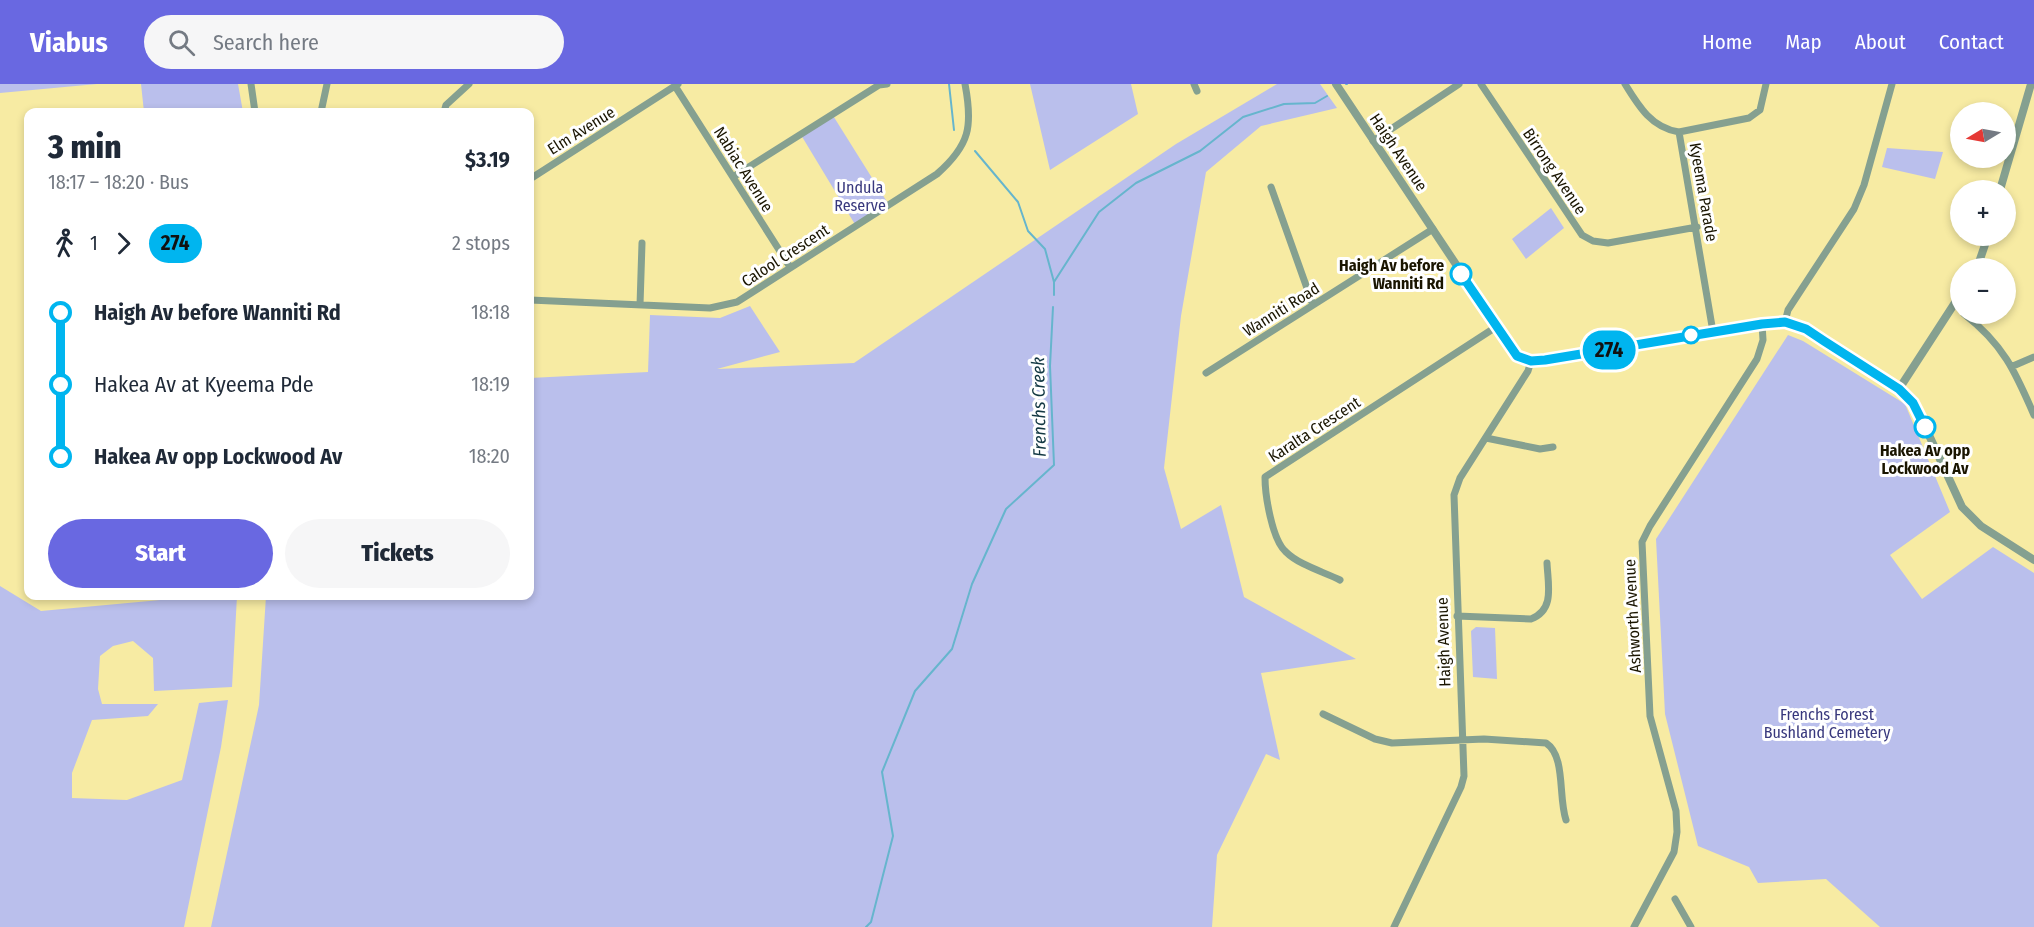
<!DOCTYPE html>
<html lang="en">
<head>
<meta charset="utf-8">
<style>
	:root { --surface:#fff; --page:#f6f6f7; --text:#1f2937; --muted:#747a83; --accent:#6968e1 }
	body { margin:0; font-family:"Fira Sans Condensed",sans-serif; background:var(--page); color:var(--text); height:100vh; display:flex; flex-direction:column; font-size:22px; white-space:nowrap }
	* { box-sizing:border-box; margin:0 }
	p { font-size:20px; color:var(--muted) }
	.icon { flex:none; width:33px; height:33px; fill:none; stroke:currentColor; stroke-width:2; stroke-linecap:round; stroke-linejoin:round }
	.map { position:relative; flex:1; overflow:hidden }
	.panel { position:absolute; left:24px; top:24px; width:510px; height:492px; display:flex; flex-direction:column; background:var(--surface); border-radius:12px; box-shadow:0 3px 9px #0003 }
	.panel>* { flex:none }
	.badge { padding:0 12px; border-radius:20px; font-size:21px; line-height:39px }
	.needle { width:39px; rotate:260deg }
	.tools { position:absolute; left:1950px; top:18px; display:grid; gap:12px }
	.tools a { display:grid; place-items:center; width:66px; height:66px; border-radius:50%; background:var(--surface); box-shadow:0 3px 9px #0003; font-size:30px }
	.map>.badge { position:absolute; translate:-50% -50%; box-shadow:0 0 0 3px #fff }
	.legs { display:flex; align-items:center; gap:9px; height:66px; padding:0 24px; font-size:20px }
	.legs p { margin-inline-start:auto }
	.summary { display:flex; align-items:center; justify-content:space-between; height:102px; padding:0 24px }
	h1 { font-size:33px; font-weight:800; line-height:45px }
	.button { display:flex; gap:12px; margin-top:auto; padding:12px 24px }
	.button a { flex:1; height:69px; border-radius:36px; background:var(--accent); color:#fff; font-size:24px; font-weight:800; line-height:69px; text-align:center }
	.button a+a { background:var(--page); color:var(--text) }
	ul { padding:0 24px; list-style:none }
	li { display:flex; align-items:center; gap:21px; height:72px; font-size:22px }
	li i { display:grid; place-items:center; width:9px; height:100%; margin:0 8px; background:currentColor }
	li i::after { content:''; width:15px; height:15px; margin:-8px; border:4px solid; border-radius:50%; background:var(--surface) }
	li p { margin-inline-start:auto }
	li:first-child i { background:linear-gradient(#0000 50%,currentColor 0) }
	li:last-child i { background:linear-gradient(currentColor 50%,#0000 0) }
	header { display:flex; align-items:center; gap:36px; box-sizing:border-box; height:84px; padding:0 30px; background:var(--accent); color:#fff }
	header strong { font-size:28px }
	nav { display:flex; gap:33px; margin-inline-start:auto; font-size:21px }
	.search { width:420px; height:54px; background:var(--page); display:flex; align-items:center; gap:15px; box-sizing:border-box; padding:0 21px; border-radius:33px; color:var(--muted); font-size:22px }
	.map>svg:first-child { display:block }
</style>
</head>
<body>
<header>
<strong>Viabus</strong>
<div class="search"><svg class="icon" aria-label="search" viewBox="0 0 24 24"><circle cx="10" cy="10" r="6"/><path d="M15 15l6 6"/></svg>Search here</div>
<nav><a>Home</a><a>Map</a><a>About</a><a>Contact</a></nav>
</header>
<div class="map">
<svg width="2034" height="843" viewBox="0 0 2034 843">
	<rect width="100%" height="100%" fill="#f7eba3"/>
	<path fill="#babfec" d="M0 0H97L0 9Z
		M141 0H238L243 28H144Z
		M1030 0H1131L1138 30 1050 86Z
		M1277 0H1320L1337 24 1261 42 1206 88 1181 232 1164 384 1181 445 1221 421 1244 513 1356 575 1261 589 1280 676 1266 670 1217 771 1212 843H211L259 621 266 512H530V294L648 288 650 231 720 234 750 222 780 268 717 285 854 279 1176 60Z
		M832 30 889 121 856 142 801 51Z
		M1887 64 1943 68 1935 95 1882 83Z
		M1551 124 1564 144 1526 175 1512 155Z
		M1788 251 1803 257 1905 320 1950 428 1890 471 1922 515 1993 463 2034 489V843H1880L1826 795 1758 799 1749 783 1698 762 1665 630 1656 455Z
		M0 502 41 527 171 515 173 512H237L232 603 154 607 153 574 133 557 113 562 100 572 98 605 102 620H158L148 632 92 636 72 689V714L127 716 182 696 199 619 228 616 221 663 184 843H0Z
		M1476 543 1495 544 1497 595 1473 593 1471 547Z"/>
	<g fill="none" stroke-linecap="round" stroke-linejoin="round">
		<path stroke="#66b5cd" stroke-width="2" d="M949 0 954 46
			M1346 0H1347
			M975 67 1018 118 1028 147 1045 165 1054 198
			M1054 211V198L1099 128 1136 99 1200 67 1243 33 1284 20 1315 19 1327 12
			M866 843 871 838 893 752 882 688 915 607 952 565 972 500 1006 425 1054 381 1050 282 1053 223"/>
		<path stroke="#85a090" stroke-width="7" d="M251 0 255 28
			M1194 0 1197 7
			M1481 0 1582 151 1593 157 1608 159 1697 143
			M1625 0C1639 23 1652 44 1679 48L1713 248
			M675 2 790 183
			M321 28 327 0
			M444 28 446 21 469 0
			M1679 48 1749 34 1760 26 1766 0
			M1373 57 1459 0
			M733 93 879 1 887 0
			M530 95 678 0
			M1271 103 1313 221
			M530 216 710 224 737 218 937 90C970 61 973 42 965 0
			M640 221 642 159
			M1964 230C2003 260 2015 287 2034 331
			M1785 238 1788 226 1854 125 1864 101 1892 0
			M2013 282 2034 273
			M1206 289 1433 145
			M1486 354 1540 365 1553 363
			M1340 496C1324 488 1299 481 1286 468 1272 456 1265 411 1265 393L1496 243
			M1457 532 1531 535C1555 526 1548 501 1547 479
			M1323 630 1375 655 1392 659 1484 655 1546 659C1566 672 1558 713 1566 736
			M1675 815 1691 843
			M1394 843 1461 703 1464 692 1454 411 1460 394 1528 287 1531 277
			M1634 843 1674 768 1677 748 1676 727 1650 632 1642 458 1650 442 1757 275 1763 256 1762 240"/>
		<path stroke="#85a090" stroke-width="8" d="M1336 0 1517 272 1531 277 1545 276 1773 238C1811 239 1866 284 1899 305L1917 325 1962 423 1981 442 2034 476
			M2000 106 2031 0
			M1977 184 1988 152
			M1899 305 1960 211"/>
	</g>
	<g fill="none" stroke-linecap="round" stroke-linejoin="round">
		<g stroke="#fff" stroke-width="14">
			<path id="line-1" d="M1461 190 1517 272 1531 277 1545 276 1762 240 1785 238 1806 245 1824 257 1899 305 1913 319 1925 343"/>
		</g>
		<use href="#line-1" stroke="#00b5ef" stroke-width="9"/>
	</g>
	<g fill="#fff" stroke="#00b5ef" stroke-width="3">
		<circle cx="1461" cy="190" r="10"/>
		<circle cx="1691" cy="251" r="8"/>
		<circle cx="1925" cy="343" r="10"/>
	</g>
	<g text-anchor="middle" stroke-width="6" stroke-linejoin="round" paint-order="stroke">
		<g font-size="16" fill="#1a1500" stroke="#fff">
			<text transform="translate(581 46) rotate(-32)" y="6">Elm Avenue</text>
			<text transform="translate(1399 68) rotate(56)" y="6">Haigh Avenue</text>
			<text transform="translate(744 85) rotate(58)" y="6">Nabiac Avenue</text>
			<text transform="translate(1555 87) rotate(56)" y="6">Birrong Avenue</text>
			<text transform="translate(1704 108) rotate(80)" y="6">Kyeema Parade</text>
			<text transform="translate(785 171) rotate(-33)" y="6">Calool Crescent</text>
			<text transform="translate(1281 225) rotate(-32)" y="6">Wanniti Road</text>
			<text transform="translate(1314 345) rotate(-33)" y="6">Karalta Crescent</text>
			<text transform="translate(1632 532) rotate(-93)" y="6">Ashworth Avenue</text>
			<text transform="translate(1443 558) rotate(-92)" y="6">Haigh Avenue</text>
		</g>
		<g font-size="16" fill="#38387d" stroke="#fff">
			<text x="860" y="109">Undula<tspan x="860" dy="18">Reserve</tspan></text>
			<text x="1827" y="636">Frenchs Forest<tspan x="1827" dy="18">Bushland Cemetery</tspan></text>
		</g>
		<g font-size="16" font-weight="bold" fill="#1a1500" stroke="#fff" text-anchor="end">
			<text x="1444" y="187">Haigh Av before<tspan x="1444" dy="18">Wanniti Rd</tspan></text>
			<text x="1925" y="372" text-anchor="middle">Hakea Av opp<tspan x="1925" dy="18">Lockwood Av</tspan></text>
		</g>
		<g font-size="18" font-style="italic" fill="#133843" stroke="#fff">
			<text transform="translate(1039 323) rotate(-91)" y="6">Frenchs Creek</text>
		</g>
	</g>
</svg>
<div class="tools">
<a><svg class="needle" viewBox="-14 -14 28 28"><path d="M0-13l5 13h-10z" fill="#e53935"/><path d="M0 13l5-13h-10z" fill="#747a83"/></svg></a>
<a>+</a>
<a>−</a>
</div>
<b class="badge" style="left:1609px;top:266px;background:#00b5ef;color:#111">274</b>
<section class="panel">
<div class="summary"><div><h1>3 min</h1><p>18:17 – 18:20 · Bus</p></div><b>$3.19</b></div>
<div class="legs"><svg class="icon" aria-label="walk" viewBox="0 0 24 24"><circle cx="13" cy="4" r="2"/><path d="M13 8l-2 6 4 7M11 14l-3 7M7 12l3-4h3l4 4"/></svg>1<svg class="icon" aria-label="forward" viewBox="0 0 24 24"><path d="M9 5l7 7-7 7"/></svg><b class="badge" style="background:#00b5ef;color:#111">274</b><p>2 stops</p></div>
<ul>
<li><i style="color:#00b5ef"></i><b>Haigh Av before Wanniti Rd</b><p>18:18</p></li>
<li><i style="color:#00b5ef"></i><span>Hakea Av at Kyeema Pde</span><p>18:19</p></li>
<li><i style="color:#00b5ef"></i><b>Hakea Av opp Lockwood Av</b><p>18:20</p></li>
</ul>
<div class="button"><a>Start</a><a>Tickets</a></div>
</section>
</div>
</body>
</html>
